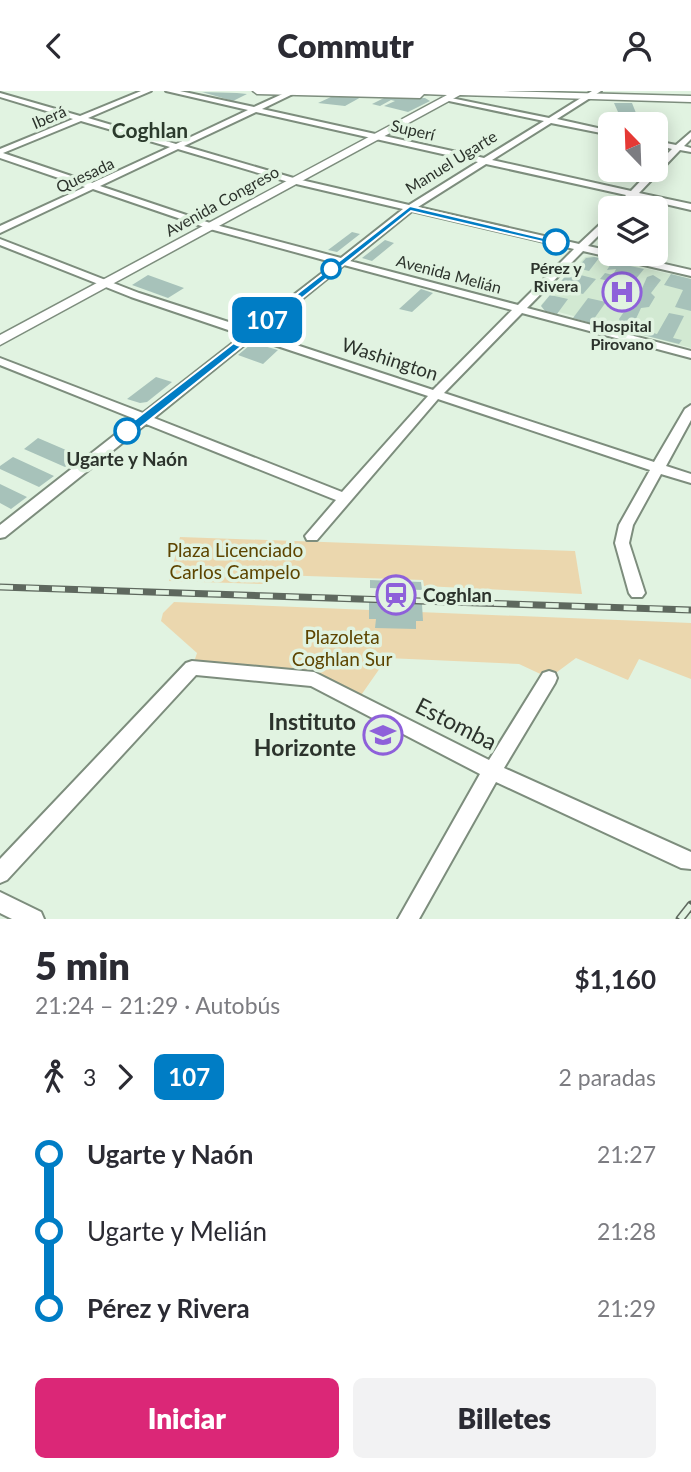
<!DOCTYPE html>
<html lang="es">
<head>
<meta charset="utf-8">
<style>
	:root { --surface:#fff; --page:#f2f2f3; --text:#2b2b33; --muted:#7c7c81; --accent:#db2777 }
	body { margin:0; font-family:Lato,sans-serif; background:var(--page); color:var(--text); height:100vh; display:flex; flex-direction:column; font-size:26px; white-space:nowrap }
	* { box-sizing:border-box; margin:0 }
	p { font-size:23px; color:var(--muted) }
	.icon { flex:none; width:38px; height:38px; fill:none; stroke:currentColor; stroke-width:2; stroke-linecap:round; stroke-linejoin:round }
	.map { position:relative; height:828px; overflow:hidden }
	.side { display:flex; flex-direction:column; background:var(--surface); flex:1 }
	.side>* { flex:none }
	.badge { padding:0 14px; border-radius:10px; font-size:24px; line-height:46px }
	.needle { width:46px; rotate:337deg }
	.buttons { position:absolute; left:598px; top:21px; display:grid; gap:14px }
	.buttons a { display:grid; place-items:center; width:70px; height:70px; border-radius:10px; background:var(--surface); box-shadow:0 4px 18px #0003; font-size:35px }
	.map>.badge { position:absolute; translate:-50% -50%; box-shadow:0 0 0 4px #fff }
	.legs { display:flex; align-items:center; gap:10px; height:77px; padding:0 35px; font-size:23px }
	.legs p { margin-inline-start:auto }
	.headline { display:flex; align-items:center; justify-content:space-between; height:119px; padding:0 35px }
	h1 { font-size:38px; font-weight:800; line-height:52px }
	.primary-button { display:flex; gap:14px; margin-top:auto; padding:14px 35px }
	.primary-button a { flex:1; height:80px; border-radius:10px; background:var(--accent); color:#fff; font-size:28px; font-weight:800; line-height:80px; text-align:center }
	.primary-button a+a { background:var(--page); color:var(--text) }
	ul { padding:0 35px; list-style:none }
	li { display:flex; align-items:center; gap:24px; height:77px; font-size:26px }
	li i { display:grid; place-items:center; width:10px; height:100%; margin:0 9px; background:currentColor }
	li i::after { content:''; width:18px; height:18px; margin:-9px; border:5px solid; border-radius:50%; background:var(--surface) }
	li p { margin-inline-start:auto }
	li:first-child i { background:linear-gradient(#0000 50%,currentColor 0) }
	li:last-child i { background:linear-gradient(currentColor 50%,#0000 0) }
	header { display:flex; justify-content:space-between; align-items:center; height:91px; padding:0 35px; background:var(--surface); font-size:32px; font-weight:800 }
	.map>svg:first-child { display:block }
</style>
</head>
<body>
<header><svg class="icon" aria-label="back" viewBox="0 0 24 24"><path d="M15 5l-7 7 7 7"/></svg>Commutr<svg class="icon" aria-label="person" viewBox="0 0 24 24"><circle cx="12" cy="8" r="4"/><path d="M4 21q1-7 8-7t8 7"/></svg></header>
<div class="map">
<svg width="691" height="828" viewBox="0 0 691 828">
	<rect width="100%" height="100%" fill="#e1f3e1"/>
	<path fill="#d2e9d2" d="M592 165 691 188V257L544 217 541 214 585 166Z"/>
	<path fill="#ebd7ae" d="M180 446 575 460 582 503 424 495 423 489 278 484H265L264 493 169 490Z
		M174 511 691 532V588L639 568 628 589 576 567 549 587 519 573 387 567 357 610 314 588 192 577 197 562 161 530 163 522Z"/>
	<path fill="#a7c2ba" d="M202 1 237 2 247 3 233 10Z
		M333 5H363L345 15 318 12Z
		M386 6 425 7 430 10 408 21 384 15 395 10 391 9 380 15 372 13Z
		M614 12H632L636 22 618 21Z
		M352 141 360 143 337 161 328 159Z
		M385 149 394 152 372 170 362 167Z
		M594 166 599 167 589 180 577 177 586 167Z
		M612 171 644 178 635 189 637 190 633 195 600 188 605 182 613 184 616 178 607 179Z
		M569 181 596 188 583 203 556 196Z
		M671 183 691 188V220L675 216 683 199 664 194Z
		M148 184 184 197 168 207 132 194Z
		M653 184 661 189 651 202 655 206 649 216 641 217 634 232 622 234 619 228 630 212 604 204 610 195 640 202 647 186Z
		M421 198 433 202 412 221 399 218Z
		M550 204 568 208 557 223 545 220 541 215Z
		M588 207 606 211 591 232 573 227Z
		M669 222 684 225 673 247 682 249 679 253 643 244 645 240 657 243Z
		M257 253 278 259 263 273 238 264 250 254Z
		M156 286 172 291 147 311 140 312 127 308Z
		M38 347 80 365 65 376 24 358Z
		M13 366 54 385 39 396 0 378V375Z
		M0 393 27 406 11 418 0 412Z
		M370 489 421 491 422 499 370 497Z
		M369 511 422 513 423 530H416V538L375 537 376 528H369Z"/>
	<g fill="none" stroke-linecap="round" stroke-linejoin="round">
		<g stroke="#7d8d7d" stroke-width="4">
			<path id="minor" d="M141 0H151L88 27 176 53 248 19 166 0H180L254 16 289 0H299L262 18 484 67 544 30 449 10 446 6 549 27 592 0H601L557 28 611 40V44L551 32 492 69 631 100 651 79H656V74L672 58 656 54V50L676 54 691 41V48L684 55 691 57V61L680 59 639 102 691 113V119L635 106 624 117H615L626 104 486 73 418 116 579 153 611 123V132L588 155 611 160V163H621L691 179V185L583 160 527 217 691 260V267L522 222 444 302 654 371 685 318 691 314V329L666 375 691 383V392L661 383 633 434 629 452 645 502 642 506H632L629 502 615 452 619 434 650 379 438 308 317 449H307L305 445 336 409 146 333 5 446 0 447V434L135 328 0 274V267L143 322 243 244 131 206 0 154V148L139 202 250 238 335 172 210 138 93 98 0 142V135L85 96 0 67V58L73 28 0 6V2L80 25ZM256 21 478 71 409 114 297 88 184 55ZM81 30 170 56 92 92 3 62ZM178 58 292 92 403 118 341 167 216 134 100 95ZM412 120 574 158 518 214 350 170ZM344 174 512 219 433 299 260 242ZM253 247 428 305 342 401 154 327Z
				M192 570 314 581 489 669 543 582 549 580 555 582 557 587 555 592 504 677 691 761V778L681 777 496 691 419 828H398L480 683 311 595 196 584 7 789 0 792V768L186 572Z
				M0 801 41 821 44 828H12L0 822Z"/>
		</g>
		<g stroke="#7d8d7d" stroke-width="3">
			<path id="major" d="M253 0H503L691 5V11L460 4 0 254V244L447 4 424 3 420 7 257 3Z"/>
		</g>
		<use href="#minor" fill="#fff" fill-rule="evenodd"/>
		<use href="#major" fill="#fff" fill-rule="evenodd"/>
		<g stroke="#5e685e" stroke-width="7">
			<path id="rail-far1" d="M0 496 691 519"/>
		</g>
		<g stroke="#5e685e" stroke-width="9">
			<path id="rail" d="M680 828 691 814"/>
		</g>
		<use href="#rail-far1" stroke="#e1f3e1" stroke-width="4.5" stroke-dasharray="13" stroke-linecap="butt"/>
		<use href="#rail" stroke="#e1f3e1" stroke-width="6" stroke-dasharray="18" stroke-linecap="butt"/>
	</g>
	<path fill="#007dc5" stroke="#fff" stroke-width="2" d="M410 115 561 151 556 154 411 120 132 343H123V338Z"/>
	<defs>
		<g id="hospital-ring" transform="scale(2.0125)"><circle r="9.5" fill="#e1f3e1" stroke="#8e60da" stroke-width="1.5"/><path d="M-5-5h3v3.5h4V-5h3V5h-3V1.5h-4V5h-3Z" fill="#8e60da"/></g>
		<g id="station-ring" transform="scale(2.0125)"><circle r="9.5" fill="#e1f3e1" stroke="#8e60da" stroke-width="1.5"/><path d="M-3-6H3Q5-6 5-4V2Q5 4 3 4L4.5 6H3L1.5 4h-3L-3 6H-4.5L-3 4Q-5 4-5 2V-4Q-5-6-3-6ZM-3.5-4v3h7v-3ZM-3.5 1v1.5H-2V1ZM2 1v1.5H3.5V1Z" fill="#8e60da"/></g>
		<g id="school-ring" transform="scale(2.0125)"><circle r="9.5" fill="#e1f3e1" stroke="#8e60da" stroke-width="1.5"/><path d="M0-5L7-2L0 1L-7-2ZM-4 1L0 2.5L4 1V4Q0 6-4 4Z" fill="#8e60da"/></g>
	</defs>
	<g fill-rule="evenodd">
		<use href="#hospital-ring" x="622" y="201"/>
		<use href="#station-ring" x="396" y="504"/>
		<use href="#school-ring" x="383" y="644"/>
	</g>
	<g fill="#fff" stroke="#007dc5" stroke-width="3.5">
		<circle cx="556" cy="151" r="12"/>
		<circle cx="331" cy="178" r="9"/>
		<circle cx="127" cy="340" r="12"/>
	</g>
	<g text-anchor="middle" stroke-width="7" stroke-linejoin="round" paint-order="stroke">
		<g font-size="16" fill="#2c332c" stroke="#e1f3e1">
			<text transform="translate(49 26) rotate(-23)" y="6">Iberá</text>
			<text transform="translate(413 39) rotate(13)" y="6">Superí</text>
			<text transform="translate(451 71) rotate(-32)" y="6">Manuel Ugarte</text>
			<text transform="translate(85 84) rotate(-25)" y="6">Quesada</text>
			<text transform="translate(222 110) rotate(-29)" y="6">Avenida Congreso</text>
			<text transform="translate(449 183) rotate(15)" y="6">Avenida Melián</text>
		</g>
		<g font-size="16" font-weight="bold" fill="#2c332c" stroke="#e1f3e1">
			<text x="556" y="183">Pérez y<tspan x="556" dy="18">Rivera</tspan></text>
		</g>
		<g font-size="16" font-weight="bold" fill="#2c332c" stroke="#e1f3e1">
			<text x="622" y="241">Hospital<tspan x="622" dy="18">Pirovano</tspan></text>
		</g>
		<g font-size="19" fill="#2c332c" stroke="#e1f3e1">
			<text transform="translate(390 268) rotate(18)" y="7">Washington</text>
		</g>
		<g font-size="19" font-weight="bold" fill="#2c332c" stroke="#e1f3e1">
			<text x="127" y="375">Ugarte y Naón</text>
		</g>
		<g font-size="19" fill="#5d4400" stroke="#e1f3e1">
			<text x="235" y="466">Plaza Licenciado<tspan x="235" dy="22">Carlos Campelo</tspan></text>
			<text x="342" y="553">Plazoleta<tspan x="342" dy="22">Coghlan Sur</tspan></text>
		</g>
		<g font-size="19" font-weight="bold" fill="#2c332c" stroke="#e1f3e1" text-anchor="start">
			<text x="423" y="511">Coghlan</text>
		</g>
		<g font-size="21" font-weight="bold" fill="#2b3a2c" stroke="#e1f3e1">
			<text x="150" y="47">Coghlan</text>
		</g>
		<g font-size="23" font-weight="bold" fill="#2c332c" stroke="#e1f3e1" text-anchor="end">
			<text x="356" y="639">Instituto<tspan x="356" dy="26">Horizonte</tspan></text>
		</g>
		<g font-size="23" fill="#2c332c" stroke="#e1f3e1">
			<text transform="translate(456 633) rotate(27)" y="8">Estomba</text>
		</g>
	</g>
</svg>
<div class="buttons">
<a><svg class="needle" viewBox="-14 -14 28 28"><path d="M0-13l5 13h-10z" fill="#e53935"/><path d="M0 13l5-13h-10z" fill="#7c7c81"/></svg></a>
<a><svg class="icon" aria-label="layers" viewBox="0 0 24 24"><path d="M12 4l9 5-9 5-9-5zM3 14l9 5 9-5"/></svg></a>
</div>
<b class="badge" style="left:267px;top:229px;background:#007dc5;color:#fff">107</b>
</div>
<section class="side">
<div class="headline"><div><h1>5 min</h1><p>21:24 – 21:29 · Autobús</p></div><b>$1,160</b></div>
<div class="legs"><svg class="icon" aria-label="walk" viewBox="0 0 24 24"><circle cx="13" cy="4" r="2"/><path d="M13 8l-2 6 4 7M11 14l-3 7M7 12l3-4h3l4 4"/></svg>3<svg class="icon" aria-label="forward" viewBox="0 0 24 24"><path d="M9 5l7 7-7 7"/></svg><b class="badge" style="background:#007dc5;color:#fff">107</b><p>2 paradas</p></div>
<ul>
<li><i style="color:#007dc5"></i><b>Ugarte y Naón</b><p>21:27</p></li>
<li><i style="color:#007dc5"></i><span>Ugarte y Melián</span><p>21:28</p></li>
<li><i style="color:#007dc5"></i><b>Pérez y Rivera</b><p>21:29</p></li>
</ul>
<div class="primary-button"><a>Iniciar</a><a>Billetes</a></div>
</section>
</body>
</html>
